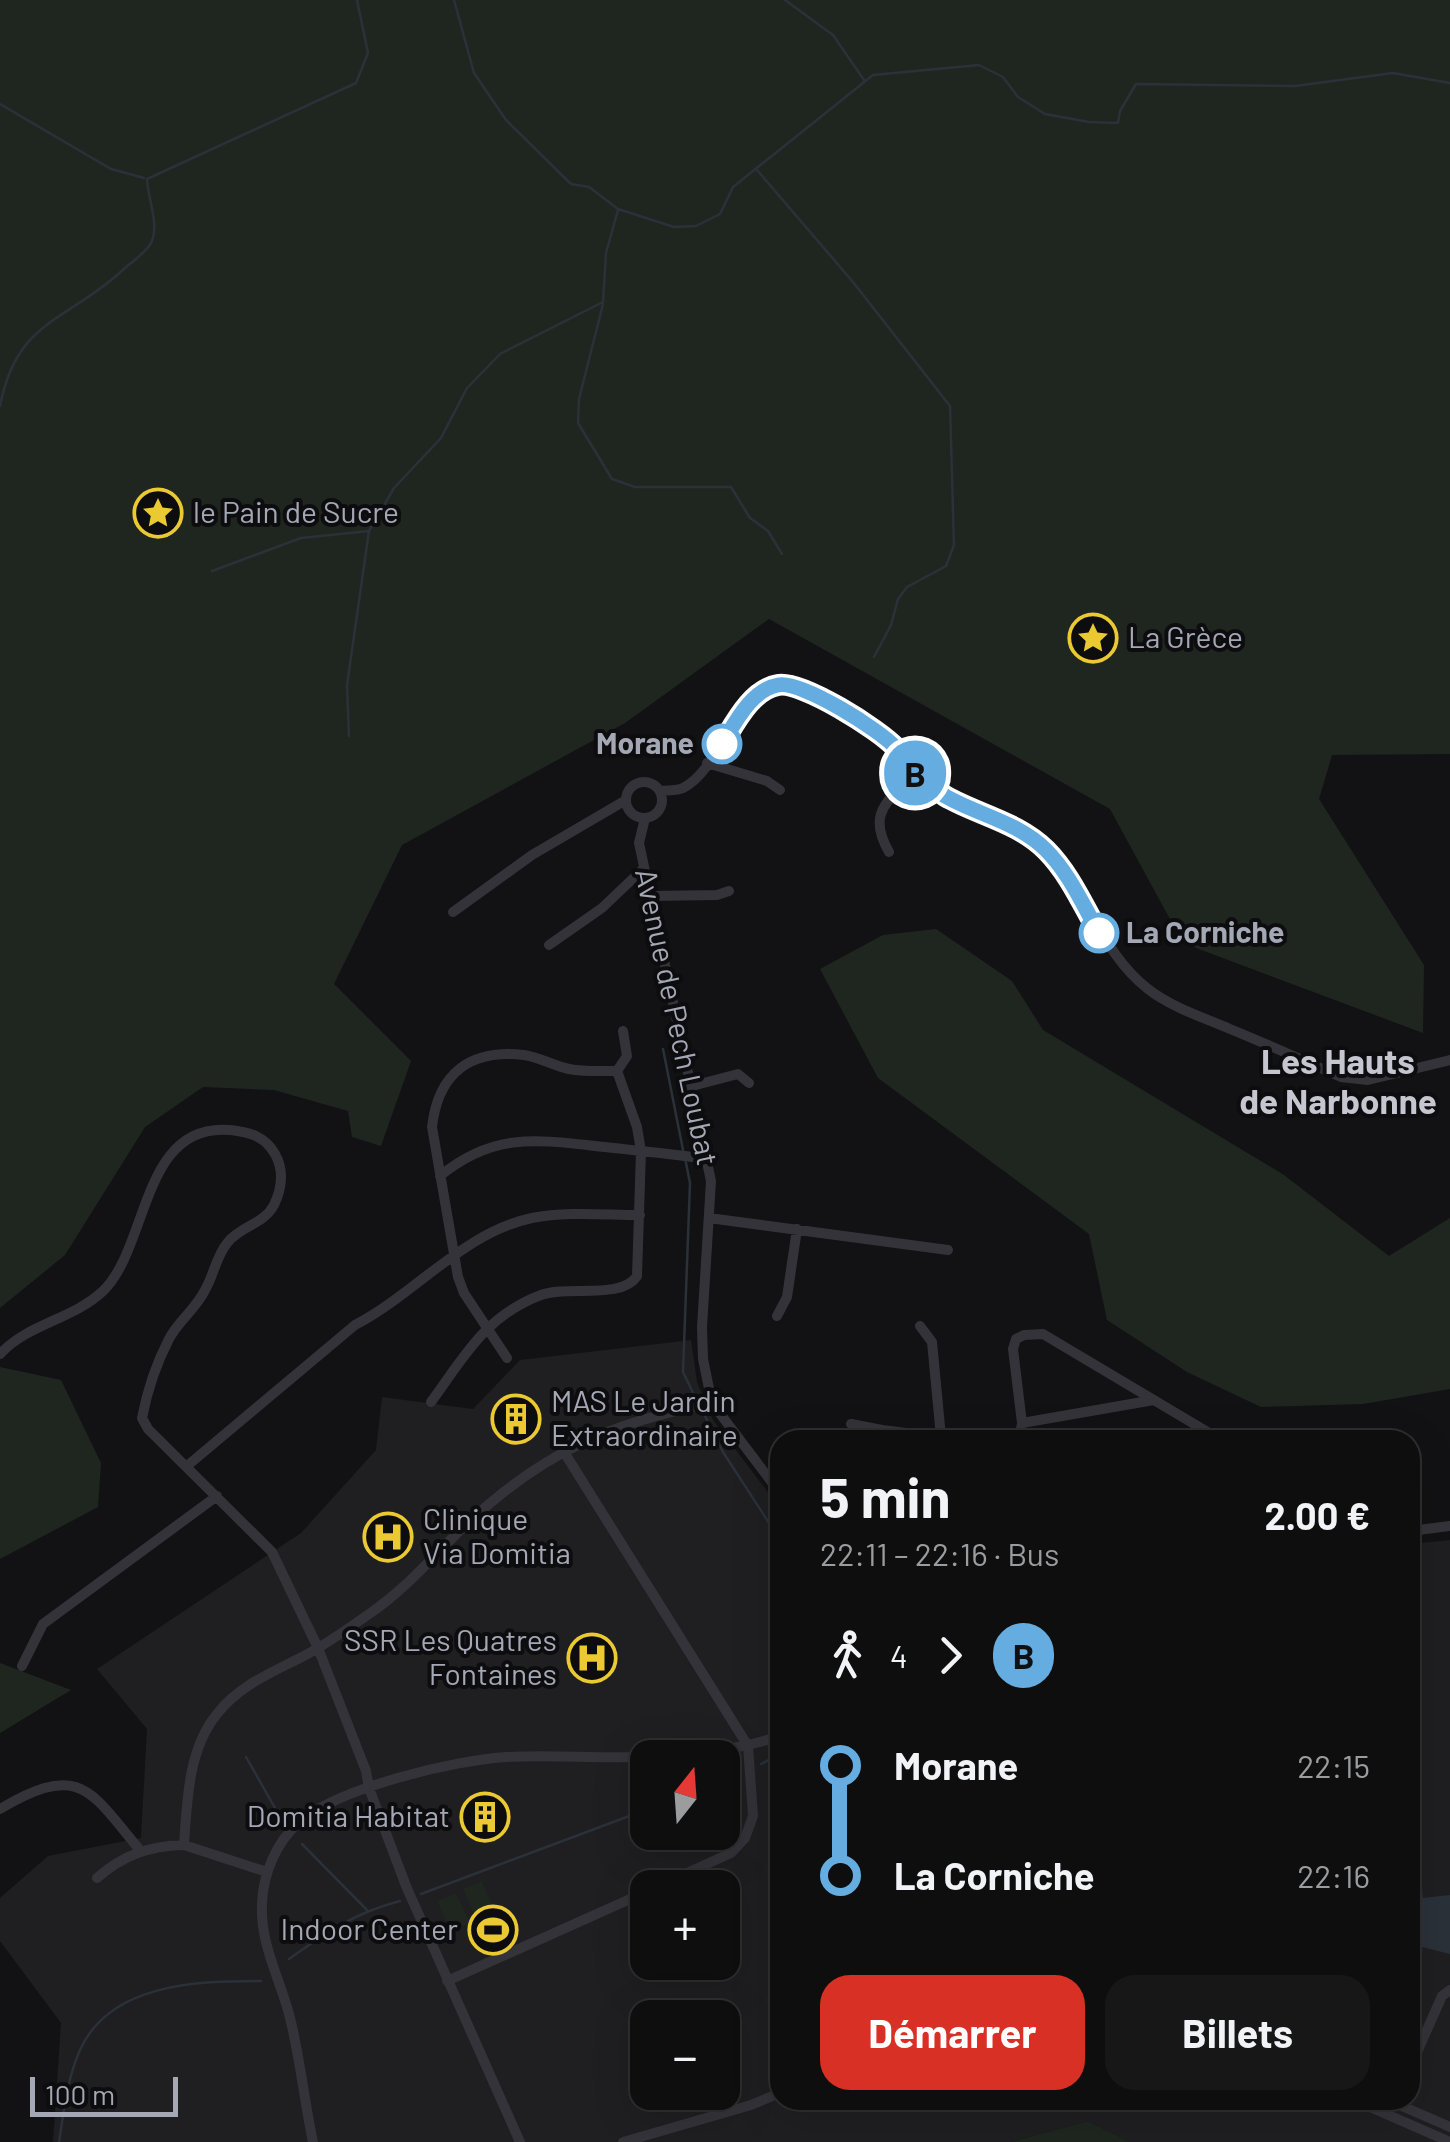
<!DOCTYPE html>
<html lang="fr">
<head>
<meta charset="utf-8">
<style>
	:root { --surface:#0e0e0f; --page:#171718; --text:#f1f3f6; --muted:#9b9c9e; --line:#2e2e2f; --accent:#d93025 }
	body { margin:0; font-family:Barlow,sans-serif; background:var(--page); color:var(--text); height:100vh; display:flex; flex-direction:column; font-size:38px; white-space:nowrap }
	* { box-sizing:border-box; margin:0 }
	p { font-size:32px; color:var(--muted) }
	.icon { flex:none; width:55px; height:55px; fill:none; stroke:currentColor; stroke-width:2; stroke-linecap:round; stroke-linejoin:round }
	.map { position:relative; flex:1; overflow:hidden }
	.panel { position:absolute; left:770px; top:1430px; width:650px; height:680px; display:flex; flex-direction:column; background:var(--surface); border-radius:30px; box-shadow:0 10px 40px #0002,0 0 0 2px var(--line) }
	.panel>* { flex:none }
	.badge { padding:0 20px; border-radius:32px; font-size:35px; line-height:65px }
	.needle { width:65px; rotate:17deg }
	.fabs { position:absolute; left:630px; top:1740px; display:grid; gap:20px }
	.fabs a { display:grid; place-items:center; width:110px; height:110px; border-radius:20px; background:var(--surface); box-shadow:0 10px 40px #0002,0 0 0 2px var(--line); font-size:50px }
	.scale { position:absolute; left:30px; bottom:25px; width:148px; box-sizing:border-box; padding-left:10px; border:5px solid #a4a7b4; border-top:0; font-size:28px; line-height:35px; white-space:nowrap; color:#a4a7b4; -webkit-text-stroke:8px #0d0d0f; paint-order:stroke }
	.map>.badge { position:absolute; translate:-50% -50%; box-shadow:0 0 0 5px #fff }
	.legs { display:flex; align-items:center; gap:15px; height:110px; padding:0 50px; font-size:32px }
	.legs p { margin-inline-start:auto }
	.summary { display:flex; align-items:center; justify-content:space-between; height:170px; padding:0 50px }
	h1 { font-size:55px; font-weight:700; line-height:75px }
	.cta { display:flex; gap:20px; margin-top:auto; padding:20px 50px }
	.cta a { flex:1; height:115px; border-radius:30px; background:var(--accent); color:#fff; font-size:40px; font-weight:700; line-height:115px; text-align:center }
	.cta a+a { background:var(--page); color:var(--text) }
	ul { padding:0 50px; list-style:none }
	li { display:flex; align-items:center; gap:35px; height:110px; font-size:38px }
	li i { display:grid; place-items:center; width:15px; height:100%; margin:0 12px; background:currentColor }
	li i::after { content:''; width:25px; height:25px; margin:-12px; border:8px solid; border-radius:50%; background:var(--surface) }
	li p { margin-inline-start:auto }
	li:first-child i { background:linear-gradient(#0000 50%,currentColor 0) }
	li:last-child i { background:linear-gradient(currentColor 50%,#0000 0) }
	.map>svg:first-child { display:block }
</style>
</head>
<body>
<div class="map">
<svg width="1450" height="2142" viewBox="0 0 1450 2142">
	<rect width="100%" height="100%" fill="#121214"/>
	<path fill="#1f1e21" fill-rule="evenodd" d="M691 1340 697 1382 713 1420 780 1508V2100H1410V1544L1450 1540V2142H1130L1088 2121 1010 2142H53L61 2023 0 1941V1898L48 1856 141 1838 147 1729 97 1669 301 1533 376 1450 382 1397 473 1409 520 1360ZM648 1758H722V1832H648ZM648 1888H722V1962H648ZM648 2018H722V2092H648Z"/>
	<path fill="#1f2620" d="M0 0H1450V754L1332 755 1319 799 1424 965 1423 1033 1183 943 1110 809 769 619 625 723 402 845 334 984 411 1061 381 1146 352 1137 348 1111 274 1090 203 1087 145 1127 65 1255 0 1308Z
		M936 929 1012 981 1043 1030 1284 1175 1389 1256 1450 1218V1389L1363 1404 1261 1407 1187 1372 1107 1320 1089 1234 878 1078 820 969 883 935Z
		M0 1367 61 1380 101 1463 98 1507 0 1559Z
		M0 1663 71 1690 0 1733Z
		M482 1881 495 1911 476 1919 463 1889Z
		M456 1893 470 1923 450 1931 437 1901Z
		M1088 2121 1130 2142H1010Z"/>
	<path fill="#2b3139" d="M1410 1828 1417 1833 1423 1898 1450 1895V1954L1410 1944Z"/>
	<g fill="none" stroke-linecap="round" stroke-linejoin="round">
		<path stroke="#2b3139" stroke-width="2.5" d="M454 0 474 73 506 120 571 184 589 187 618 209 674 227 696 226 720 214 733 187 873 75 979 65 1003 77 1018 97 1045 114 1089 122 1118 123 1120 111 1136 84 1295 86 1393 73 1450 83
			M785 0 833 35 864 80
			M0 104 111 169 144 178
			M757 170 853 282 950 406 954 545 946 566 907 587 898 599 891 625 874 657
			M147 179 356 83 368 53 357 0
			M603 304 579 399 578 423 612 479 635 487H731L750 518 768 531 782 554
			M0 406C17 318 68 322 125 268 133 261 148 251 152 241 159 224 148 198 147 180
			M212 571 301 538 369 531
			M349 736 347 685 369 531 394 488 441 438 467 388 500 354 603 302 606 253 618 210
			M663 1049 683 1150
			M685 1158 690 1183 683 1372 697 1401
			M701 1408 723 1452 780 1540
			M246 1757 279 1815
			M761 1764 780 1754
			M722 1781 741 1774
			M302 1844 367 1910
			M421 1894 648 1809
			M289 1959C327 1932 354 1913 400 1901
			M59 2142C64 2111 67 2079 80 2050 110 1983 198 1981 261 1981"/>
		<path stroke="#333339" stroke-width="10" d="M707 763 767 781 780 790
			M626 800a18 18 0 1 1 36 0a18 18 0 1 1-36 0Z
			M660 791C667 790 677 791 683 788 722 768 734 692 779 685 808 680 869 726 891 744 912 760 921 782 946 796 978 815 1017 822 1045 850 1088 891 1100 952 1148 989 1171 1007 1202 1017 1230 1029 1267 1044 1304 1061 1341 1077L1368 1080 1450 1060
			M645 818 639 843 711 1181 702 1327 703 1359 712 1403 780 1493
			M889 852C866 812 889 802 914 771
			M650 896 717 895 729 891
			M453 912 532 855 626 800
			M549 945 602 908 644 868
			M692 1086 738 1074 749 1083
			M440 1176C495 1131 539 1140 605 1147 639 1151 673 1154 707 1159
			M709 1218 948 1250
			M777 1316 787 1297 797 1229
			M920 1326 932 1342 941 1437
			M0 1354C29 1323 72 1320 103 1291 149 1247 141 1122 230 1130 249 1132 265 1136 275 1154 284 1170 282 1188 274 1205 264 1224 241 1226 228 1242 216 1256 214 1275 205 1290 196 1309 178 1321 169 1339 157 1362 147 1392 142 1418L148 1429 272 1552 318 1648 366 1771 369 1788 406 1886 520 2142
			M507 1358 464 1293 458 1277 432 1127C438 1074 469 1049 524 1055 539 1057 554 1066 569 1069 585 1072 601 1071 617 1071L627 1056 623 1031
			M431 1402C464 1357 485 1316 541 1295 567 1285 622 1300 637 1276L641 1151 637 1127 617 1071
			M1022 1423 1154 1400
			M851 1424 882 1430
			M870 1440 882 1430 963 1440
			M1019 1440 1022 1423 1013 1349 1016 1339 1024 1335 1043 1334 1221 1440
			M564 1452 748 1746 753 1816 745 1838 731 1853 654 1888
			M187 1466 355 1325C415 1294 464 1232 532 1218 567 1211 605 1215 640 1215
			M1410 1531 1450 1526
			M22 1666 43 1624 217 1496
			M0 1809C81 1761 90 1791 140 1850
			M184 1845C187 1802 188 1749 217 1714 238 1687 268 1674 298 1659 323 1647 346 1630 369 1614 409 1587 435 1553 470 1521 544 1452 613 1422 712 1403
			M97 1878C123 1855 149 1846 184 1845L267 1872
			M447 1981 648 1891
			M1410 2068 1442 1996 1450 1990
			M1354 2100 1450 2142
			M1388 2100 1450 2127
			M313 2142C304 2100 300 2056 289 2014 279 1977 260 1943 262 1904 263 1874 276 1843 298 1823 338 1788 454 1760 507 1757 558 1754 609 1760 660 1756 701 1754 741 1749 780 1736
			M623 2142 751 2105 780 2093"/>
	</g>
	<g fill="none" stroke-linecap="round" stroke-linejoin="round">
		<g stroke="#fff" stroke-width="22">
			<path id="line-1" d="M722 744C735 723 751 690 778 685 801 680 880 730 896 748 913 766 924 783 945 796 978 815 1018 822 1046 850 1069 873 1083 905 1099 933"/>
		</g>
		<use href="#line-1" stroke="#65ace1" stroke-width="15"/>
	</g>
	<defs>
		<g id="sight-ring" transform="scale(2.5)"><circle r="9.5" fill="#0d0d0f" stroke="#ebc933" stroke-width="1.5"/><path d="M0-6L1.8-2.2L6-1.7L2.9 1.2L3.7 5.4L0 3.3L-3.7 5.4L-2.9 1.2L-6-1.7L-1.8-2.2Z" fill="#ebc933"/></g>
		<g id="building-ring" transform="scale(2.5)"><circle r="9.5" fill="#0d0d0f" stroke="#ebc933" stroke-width="1.5"/><path d="M-4-6H4V6H1V3H-1V6H-4ZM-2.5-4.3h1.7v1.8h-1.7ZM.8-4.3h1.7v1.8H.8ZM-2.5-1h1.7V.8h-1.7ZM.8-1h1.7V.8H.8Z" fill="#ebc933"/></g>
		<g id="hospital-ring" transform="scale(2.5)"><circle r="9.5" fill="#0d0d0f" stroke="#ebc933" stroke-width="1.5"/><path d="M-5-5h3v3.5h4V-5h3V5h-3V1.5h-4V5h-3Z" fill="#ebc933"/></g>
		<g id="stadium-ring" transform="scale(2.5)"><circle r="9.5" fill="#0d0d0f" stroke="#ebc933" stroke-width="1.5"/><path d="M0-5a6.5 5 0 1 0 0 10a6.5 5 0 1 0 0-10ZM-3.5-1.8h7v3.6h-7Z" fill="#ebc933"/></g>
	</defs>
	<g fill-rule="evenodd">
		<use href="#sight-ring" x="158" y="513"/>
		<use href="#sight-ring" x="1093" y="638"/>
		<use href="#building-ring" x="516" y="1419"/>
		<use href="#hospital-ring" x="388" y="1537"/>
		<use href="#hospital-ring" x="592" y="1658"/>
		<use href="#building-ring" x="485" y="1817"/>
		<use href="#stadium-ring" x="493" y="1930"/>
	</g>
	<g fill="#fff" stroke="#65ace1" stroke-width="5">
		<circle cx="722" cy="744" r="18"/>
		<circle cx="1099" cy="933" r="18"/>
	</g>
	<g text-anchor="middle" stroke-width="8" stroke-linejoin="round" paint-order="stroke">
		<g font-size="30" fill="#a4a7b4" stroke="#0d0d0f" text-anchor="start">
			<text x="193" y="523">le Pain de Sucre</text>
			<text x="1128" y="648">La Grèce</text>
			<text x="551" y="1412">MAS Le Jardin<tspan x="551" dy="34">Extraordinaire</tspan></text>
			<text x="423" y="1530">Clinique<tspan x="423" dy="34">Via Domitia</tspan></text>
			<text x="557" y="1651" text-anchor="end">SSR Les Quatres<tspan x="557" dy="34">Fontaines</tspan></text>
			<text x="450" y="1827" text-anchor="end">Domitia Habitat</text>
			<text x="458" y="1940" text-anchor="end">Indoor Center</text>
		</g>
		<g font-size="30" font-weight="bold" fill="#a4a7b4" stroke="#0d0d0f" text-anchor="end">
			<text x="694" y="754">Morane</text>
			<text x="1126" y="943" text-anchor="start">La Corniche</text>
		</g>
		<g font-size="30" fill="#a4a7b4" stroke="#0d0d0f">
			<text transform="translate(676 1017) rotate(78)" y="10">Avenue de Pech Loubat</text>
		</g>
		<g font-size="35" font-weight="bold" fill="#c5c6d0" stroke="#0d0d0f">
			<text x="1338" y="1074">Les Hauts<tspan x="1338" dy="40">de Narbonne</tspan></text>
		</g>
	</g>
</svg>
<div class="fabs">
<a><svg class="needle" viewBox="-14 -14 28 28"><path d="M0-13l5 13h-10z" fill="#e53935"/><path d="M0 13l5-13h-10z" fill="#9b9c9e"/></svg></a>
<a>+</a>
<a>−</a>
</div>
<div class="scale">100 m</div>
<b class="badge" style="left:915px;top:773px;background:#65ace1;color:#111">B</b>
<section class="panel">
<div class="summary"><div><h1>5 min</h1><p>22:11 – 22:16 · Bus</p></div><b>2.00 €</b></div>
<div class="legs"><svg class="icon" aria-label="walk" viewBox="0 0 24 24"><circle cx="13" cy="4" r="2"/><path d="M13 8l-2 6 4 7M11 14l-3 7M7 12l3-4h3l4 4"/></svg>4<svg class="icon" aria-label="forward" viewBox="0 0 24 24"><path d="M9 5l7 7-7 7"/></svg><b class="badge" style="background:#65ace1;color:#111">B</b></div>
<ul>
<li><i style="color:#65ace1"></i><b>Morane</b><p>22:15</p></li>
<li><i style="color:#65ace1"></i><b>La Corniche</b><p>22:16</p></li>
</ul>
<div class="cta"><a>Démarrer</a><a>Billets</a></div>
</section>
</div>
</body>
</html>
